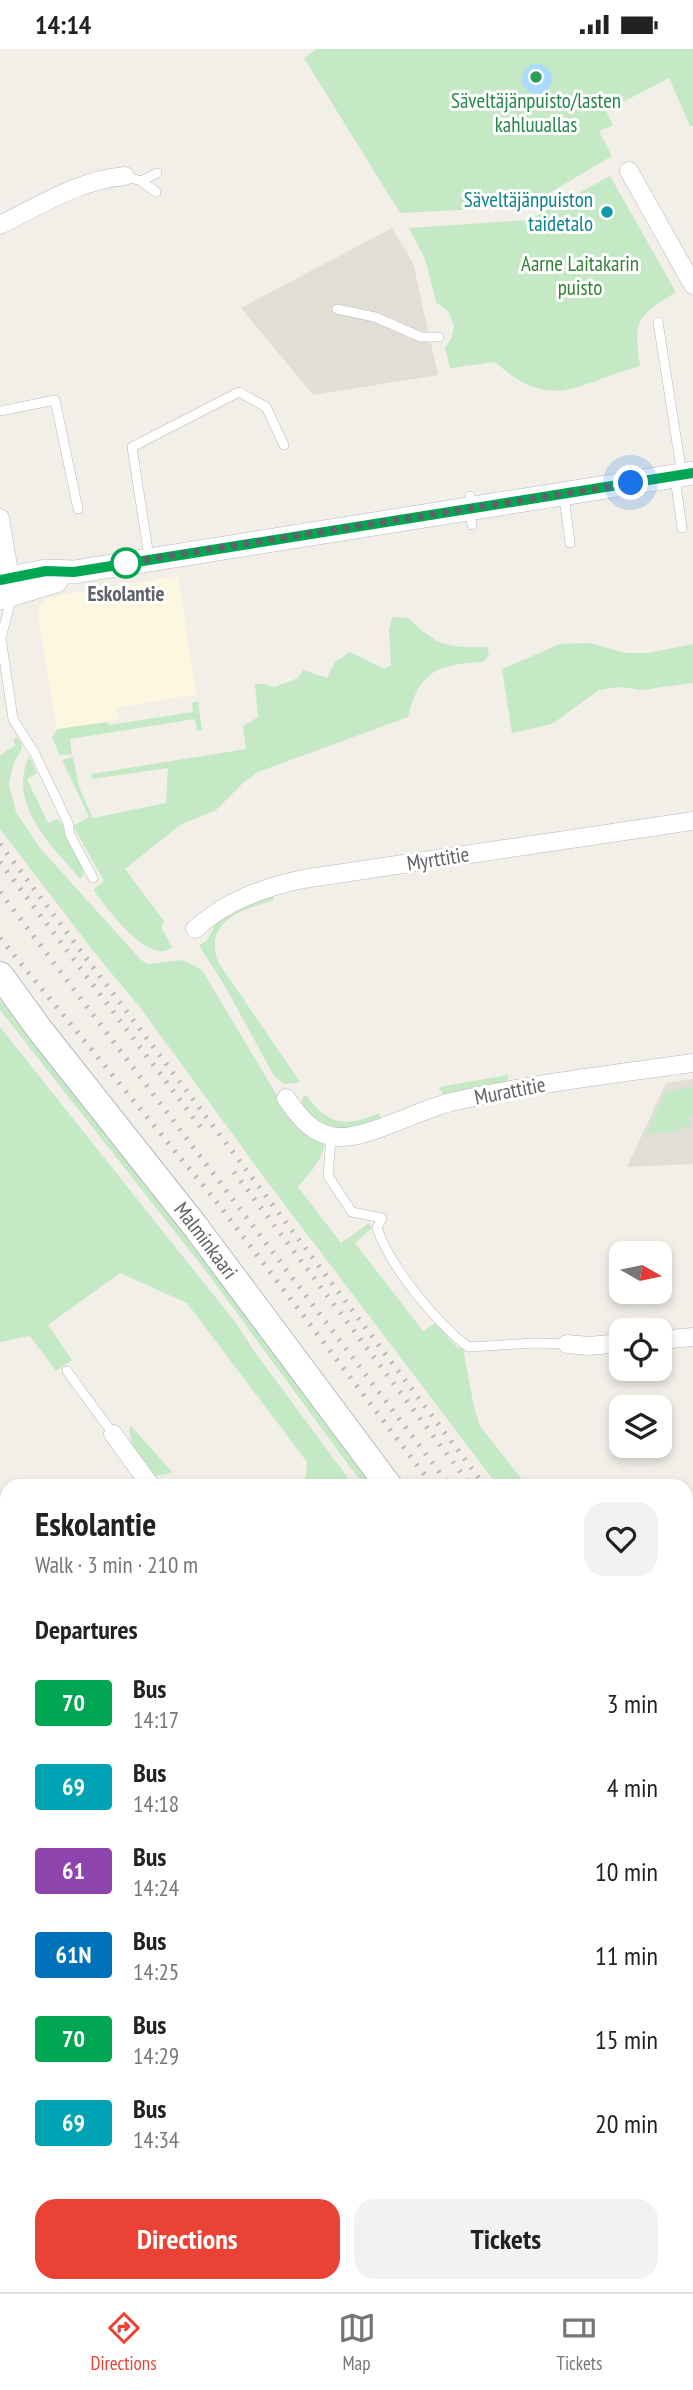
<!DOCTYPE html>
<html lang="en">
<head>
<meta charset="utf-8">
<style>
	:root { --surface:#fff; --page:#f2f2f2; --text:#222; --muted:#767676; --line:#e0e0e0; --accent:#ea4335 }
	body { margin:0; font-family:"PT Sans Narrow",sans-serif; background:var(--page); color:var(--text); height:100vh; display:flex; flex-direction:column; font-size:26px; white-space:nowrap }
	* { box-sizing:border-box; margin:0 }
	p { font-size:23px; color:var(--muted) }
	.icon { flex:none; width:38px; height:38px; fill:none; stroke:currentColor; stroke-width:2; stroke-linecap:round; stroke-linejoin:round }
	.map { position:relative; flex:1; overflow:hidden }
	.sheet { position:absolute; left:0px; top:1430px; width:693px; height:814px; display:flex; flex-direction:column; background:var(--surface); border-radius:21px 21px 0 0; box-shadow:0 4px 10px #0003 }
	.sheet>* { flex:none }
	.badge { padding:0 14px; border-radius:5px; font-size:24px; line-height:46px }
	.needle { width:46px; rotate:99deg }
	.fabs { position:absolute; left:609px; top:1192px; display:grid; gap:14px }
	.fabs a { display:grid; place-items:center; width:63px; height:63px; border-radius:14px; background:var(--surface); box-shadow:0 4px 10px #0003; font-size:35px }
	.you { position:absolute; width:35px; height:35px; margin:-18px; border:5px solid #fff; border-radius:50%; background:#1a73e8; box-shadow:0 0 0 10px #1a73e833 }
	.map>.badge { position:absolute; translate:-50% -50%; box-shadow:0 0 0 4px #fff }
	h2 { padding:0 35px; font-size:26px; line-height:63px }
	.round { display:grid; place-items:center; flex:none; width:74px; height:74px; border-radius:21px; background:var(--page) }
	.summary { display:flex; align-items:center; justify-content:space-between; height:119px; padding:0 35px }
	h1 { font-size:33px; font-weight:800; line-height:52px }
	.button { display:flex; gap:14px; margin-top:auto; padding:14px 35px }
	.button a { flex:1; height:80px; border-radius:21px; background:var(--accent); color:#fff; font-size:28px; font-weight:800; line-height:80px; text-align:center }
	.button a+a { background:var(--page); color:var(--text) }
	ul { padding:0; list-style:none }
	li { display:flex; align-items:center; gap:21px; height:84px; padding:0 35px }
	li div { flex:1 }
	li b { display:block; font-size:26px }
	li em { font-style:normal }
	li .badge { min-width:77px; font-weight:700; text-align:center }
	.status { display:flex; justify-content:space-between; align-items:center; height:49px; padding:0 35px; background:var(--surface); direction:ltr }
	.status svg { height:19px; fill:currentColor }
	.tabs { display:flex; justify-content:space-around; align-items:center; height:98px; border-top:2px solid var(--line); background:var(--surface); font-size:19px; color:var(--muted) }
	.tabs a { display:grid; justify-items:center; gap:4px }
	.tabs .active { color:var(--accent) }
	.map>svg:first-child { display:block }
</style>
</head>
<body>
<div class="status"><b>14:14</b><svg viewBox="0 0 49 12"><path d="M0 12V9h3v3zM5 12V6h3v6zM10 12V3h3v9zM15 12V0h3v12zM26 1h20v11H26zM47 4h2v5h-2z"/></svg></div>
<div class="map">
<svg width="693" height="2243" viewBox="0 0 693 2243">
	<rect width="100%" height="100%" fill="#f1efe8"/>
	<path fill="#fef7e0" d="M178 527 196 645 117 659 119 671 57 680 38 564 42 553 50 548Z"/>
	<path fill="#e1ded6" d="M392 179 413 214 438 326 313 346 241 259Z
		M693 1030V1115L627 1118 666 1034Z"/>
	<path fill="#c5e8c5" d="M317 0H693V77H690L669 29 606 62 613 76 599 82 612 107 531 155 518 158 400 164 304 9Z
		M610 127 676 243C637 268 633 270 640 317 576 334 553 365 495 313L450 319 445 299 452 288 454 276 448 262 436 253 425 210 409 179 529 171Z
		M392 568 408 569C438 597 446 599 487 598L489 606 483 613C438 615 419 622 408 668L258 723 244 733 216 761 180 776 125 820 164 872 161 878 172 898C149 919 107 858 93 841L104 832 73 777 89 768 62 711 73 708 79 738 93 769 166 754 168 719 92 730 91 725 246 700 243 677 258 668 255 635H264L275 638 298 629 303 621 327 629 335 613 350 603 384 620 391 616 389 582Z
		M589 594 626 604H648L693 595V634L641 641 620 638 599 641 552 675 512 684 502 620 560 595Z
		M198 652 202 681 197 682 195 670 70 690 72 705 60 706 52 689 57 680 108 673 109 676 193 663 192 654Z
		M17 688 22 695 21 701 14 713 9 735 16 763 40 799 141 911 148 915 183 911 202 921 288 1065 308 1087 325 1095C321 1114 309 1124 298 1138L341 1194 369 1174 372 1179 355 1194 423 1282 435 1274 457 1298 463 1300 474 1358 480 1377 527 1437H498L269 1135 142 961 98 908 0 780V706L16 696 13 691Z
		M29 707 37 724 27 730 48 774 57 770 60 772 84 824 80 830C51 795 7 757 29 707Z
		M272 845 274 851C243 860 203 872 218 913L300 1033 284 1035 274 1027 226 939 199 896C215 891 210 874 223 865 237 856 256 852 272 845Z
		M0 951 199 1200 376 1437H364L205 1221 0 961Z
		M0 978 236 1274 254 1302 354 1437H305L307 1413 187 1254 120 1224 48 1276 72 1311 56 1322 30 1287 0 1293Z
		M508 1026V1033L444 1048 439 1038Z
		M693 1038V1067L689 1068 690 1077 682 1078V1081L646 1086 665 1043Z
		M306 1046C327 1076 346 1079 379 1064L381 1069C350 1081 321 1089 301 1055L303 1048Z
		M131 1377 173 1424 152 1427 133 1399 129 1380Z
		M686 2209 693 2213V2243H586L605 2237 686 2236Z"/>
	<path fill="#aadaff" d="M522 30a15 15 0 1 1 30 0a15 15 0 1 1-30 0Z"/>
	<g fill="none" stroke-linecap="round" stroke-linejoin="round">
		<g stroke="#b5b8bc" stroke-width="10">
			<path id="service" d="M125 127 141 132 156 143
				M141 132 157 124
				M337 260 375 268 421 288H439
				M658 273 682 426
				M0 362 55 351 78 460
				M675 429 682 479
				M470 447 469 460 472 476
				M564 447 570 494
				M149 508 132 398 239 343 266 358 284 396
				M12 547 1 589 13 670 35 705 68 774 70 786 93 829
				M331 1087 328 1127 352 1163 382 1169 377 1179C391 1219 435 1272 468 1298L535 1294 567 1295
				M67 1322 113 1385"/>
		</g>
		<g stroke="#b5b8bc" stroke-width="19">
			<path id="minor" d="M629 122 693 236
				M0 176C41 156 79 131 125 127
				M0 469 12 541
				M195 880C226 852 262 839 303 830L693 772
				M286 1049C300 1069 313 1087 340 1088 368 1089 419 1061 451 1053 531 1035 612 1025 693 1014
				M660 1291 693 1288
				M567 1295 589 1297 621 1294
				M113 1385 151 1437
				M686 1494 693 1490
				M0 1741H7
				M0 1918 7 1913
				M425 2236 427 2243
				M309 2243 339 2236"/>
		</g>
		<g stroke="#b5b8bc" stroke-width="24">
			<path id="tertiary" d="M0 531 46 522 74 523 693 424
				M0 549 56 532"/>
		</g>
		<g stroke="#b6babf" stroke-width="28">
			<g id="secondary">
				<path id="s1" d="M0 926 40 981 195 1177 389 1437"/>
				<path d="M686 1836 693 1845"/>
				<path d="M686 1869 693 1878"/>
			</g>
		</g>
		<use href="#service" stroke="#fff" stroke-width="9"/>
		<use href="#minor" stroke="#fff" stroke-width="18"/>
		<use href="#tertiary" stroke="#fff" stroke-width="23"/>
		<use href="#secondary" stroke="#fff" stroke-width="26"/>
		<path stroke="#b6b7b8" stroke-width="5" stroke-dasharray="2 9" stroke-linecap="butt" d="M0 795 485 1437
			M0 813 205 1084
			M0 843 450 1437
			M0 889 216 1152 433 1437
			M234 1123 471 1437
			M686 1704 693 1713
			M686 1728 693 1738
			M686 1758 693 1768
			M686 1787 693 1797"/>
	</g>
	<g fill="none" stroke-linecap="round" stroke-linejoin="round">
		<g stroke="#fff" stroke-width="16">
			<path id="line" d="M0 531 46 522 74 523 693 424"/>
		</g>
		<use href="#line" stroke="#00a651" stroke-width="10"/>
		<path stroke="#5f6368" stroke-width="7" stroke-dasharray="0 12.6" d="M126 514H124L631 434"/>
	</g>
	<circle fill="#2e9e5b" stroke="#fff" stroke-width="2.5" cx="536" cy="28" r="7"/>
	<circle fill="#0f9aa8" stroke="#fff" stroke-width="2.5" cx="607" cy="163" r="7"/>
	<circle fill="#fff" stroke="#00a651" stroke-width="3.5" cx="126" cy="514" r="14"/>
	<g text-anchor="middle" stroke-width="6" stroke-linejoin="round" paint-order="stroke">
		<g font-size="21" fill="#27864d" stroke="#fff">
			<text x="536" y="59">Säveltäjänpuisto/lasten<tspan x="536" dy="24">kahluuallas</tspan></text>
		</g>
		<g font-size="21" fill="#0d838f" stroke="#fff" text-anchor="end">
			<text x="593" y="158">Säveltäjänpuiston<tspan x="593" dy="24">taidetalo</tspan></text>
		</g>
		<g font-size="21" fill="#348238" stroke="#fff">
			<text x="580" y="222">Aarne Laitakarin<tspan x="580" dy="24">puisto</tspan></text>
		</g>
		<g font-size="21" font-weight="bold" fill="#5f6368" stroke="#fff">
			<text x="126" y="552">Eskolantie</text>
		</g>
		<g font-size="21" fill="#5f6368" stroke="#fff">
			<text transform="translate(438 810) rotate(-9)" y="7">Myrttitie</text>
			<text transform="translate(510 1042) rotate(-11)" y="7">Murattitie</text>
			<text dy="7" stroke="none"><textPath href="#s1" startOffset="336">Malminkaari</textPath></text>
		</g>
	</g>
</svg>
<div class="fabs">
<a><svg class="needle" viewBox="-14 -14 28 28"><path d="M0-13l5 13h-10z" fill="#e53935"/><path d="M0 13l5-13h-10z" fill="#767676"/></svg></a>
<a><svg class="icon" aria-label="locate" viewBox="0 0 24 24"><circle cx="12" cy="12" r="6"/><path d="M12 2v4M12 18v4M2 12h4M18 12h4"/></svg></a>
<a><svg class="icon" aria-label="layers" viewBox="0 0 24 24"><path d="M12 4l9 5-9 5-9-5zM3 14l9 5 9-5"/></svg></a>
</div>
<div class="you" style="left:631px;top:434px"></div>
<section class="sheet">
<div class="summary"><div><h1>Eskolantie</h1><p>Walk · 3 min · 210 m</p></div><a class="round"><svg class="icon" aria-label="heart" viewBox="0 0 24 24"><path d="M12 20l-8-8c-3-5 5-10 8-4 3-6 11-1 8 4z"/></svg></a></div>
<h2>Departures</h2>
<ul>
<li><span class="badge" style="background:#00a651;color:#fff">70</span><div><b>Bus</b><p>14:17</p></div><em>3 min</em></li>
<li><span class="badge" style="background:#00a3b4;color:#fff">69</span><div><b>Bus</b><p>14:18</p></div><em>4 min</em></li>
<li><span class="badge" style="background:#8e44ad;color:#fff">61</span><div><b>Bus</b><p>14:24</p></div><em>10 min</em></li>
<li><span class="badge" style="background:#0072bc;color:#fff">61N</span><div><b>Bus</b><p>14:25</p></div><em>11 min</em></li>
<li><span class="badge" style="background:#00a651;color:#fff">70</span><div><b>Bus</b><p>14:29</p></div><em>15 min</em></li>
<li><span class="badge" style="background:#00a3b4;color:#fff">69</span><div><b>Bus</b><p>14:34</p></div><em>20 min</em></li>
</ul>
<div class="button"><a>Directions</a><a>Tickets</a></div>
</section>
</div>
<nav class="tabs">
<a class="active"><svg class="icon" aria-label="directions" viewBox="0 0 24 24"><path d="M12 3l9 9-9 9-9-9zM9 14v-3h6M13 9l2 2-2 2"/></svg>Directions</a>
<a><svg class="icon" aria-label="map" viewBox="0 0 24 24"><path d="M3 6l6-2 6 2 6-2v14l-6 2-6-2-6 2zM9 4v14M15 6v14"/></svg>Map</a>
<a><svg class="icon" aria-label="tickets" viewBox="0 0 24 24"><path d="M3 7h18v10H3zM15 7v10"/></svg>Tickets</a>
</nav>
</body>
</html>
